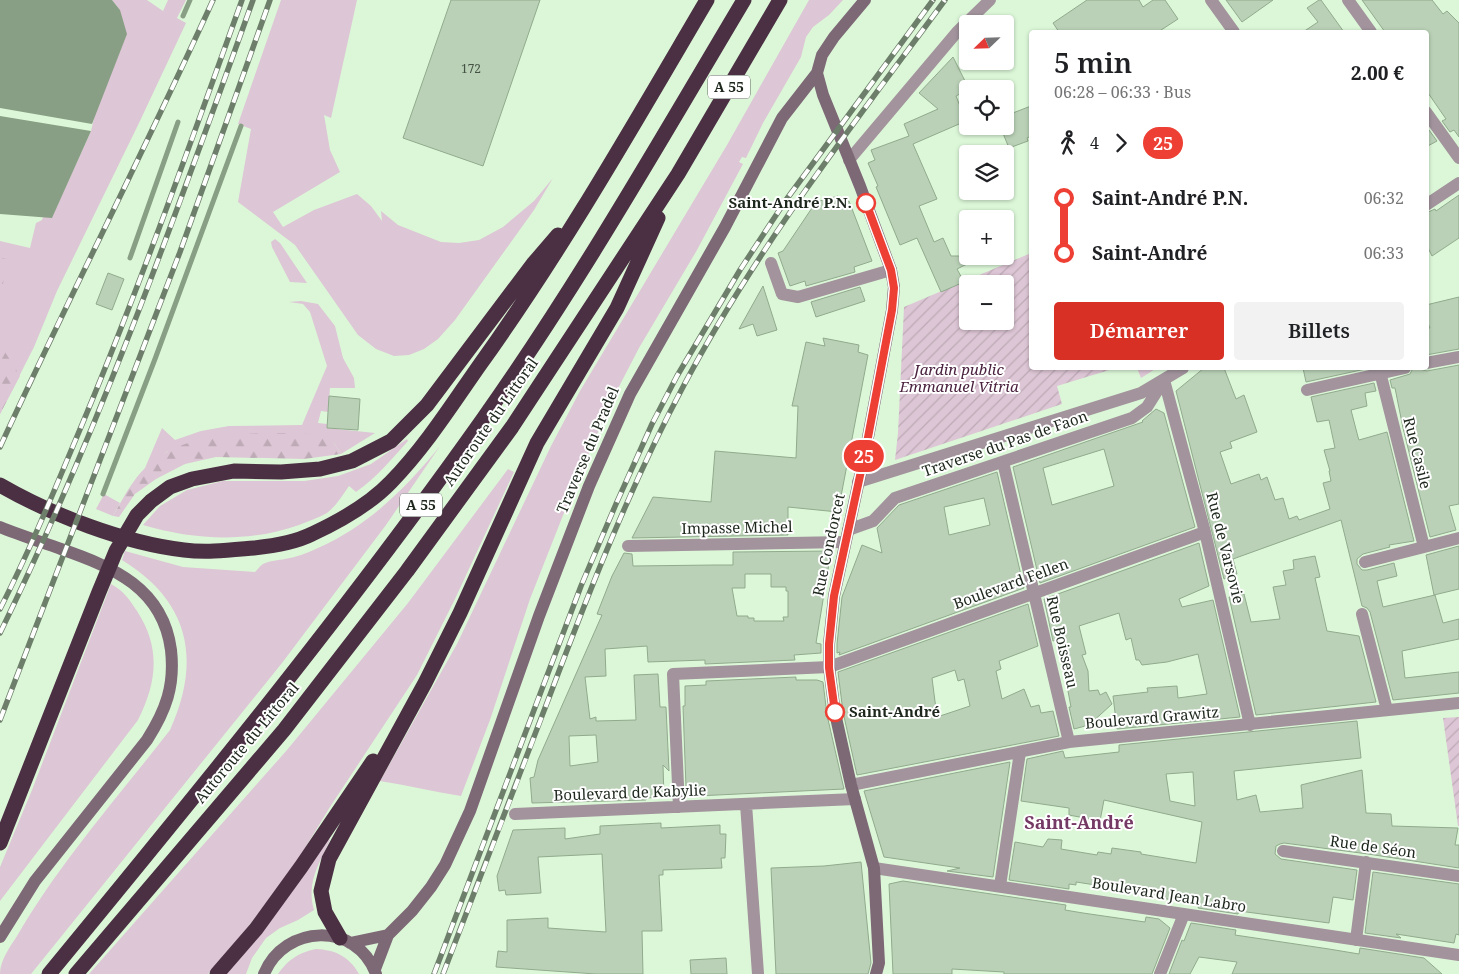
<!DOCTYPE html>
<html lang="fr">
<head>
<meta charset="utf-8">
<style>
	:root { --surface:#fff; --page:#f2f2f2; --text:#202124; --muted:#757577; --accent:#d93025 }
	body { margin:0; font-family:"Noto Serif",serif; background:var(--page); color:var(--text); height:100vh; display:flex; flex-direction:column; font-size:19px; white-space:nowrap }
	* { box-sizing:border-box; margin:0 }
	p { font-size:16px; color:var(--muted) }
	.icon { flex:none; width:28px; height:28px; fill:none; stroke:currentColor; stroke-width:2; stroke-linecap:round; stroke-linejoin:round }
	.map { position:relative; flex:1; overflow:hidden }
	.drawer { position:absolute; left:1029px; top:30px; width:400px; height:340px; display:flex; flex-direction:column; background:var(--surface); border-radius:5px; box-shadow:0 1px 4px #0004 }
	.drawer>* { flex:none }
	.badge { padding:0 10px; border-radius:16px; font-size:18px; line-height:32px }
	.needle { width:32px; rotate:247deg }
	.controls { position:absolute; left:959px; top:15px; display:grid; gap:10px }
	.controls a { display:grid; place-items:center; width:55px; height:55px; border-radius:5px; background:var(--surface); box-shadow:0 1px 4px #0004; font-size:25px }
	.map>.badge { position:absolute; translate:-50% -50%; box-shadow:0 0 0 2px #fff }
	.legs { display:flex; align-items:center; gap:8px; height:55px; padding:0 25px; font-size:16px }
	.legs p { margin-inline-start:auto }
	.overview { display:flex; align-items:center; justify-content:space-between; height:85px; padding:0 25px }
	h1 { font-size:28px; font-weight:600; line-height:38px }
	.primary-button { display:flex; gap:10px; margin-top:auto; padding:10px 25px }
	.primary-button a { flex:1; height:58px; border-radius:5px; background:var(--accent); color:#fff; font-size:20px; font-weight:600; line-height:58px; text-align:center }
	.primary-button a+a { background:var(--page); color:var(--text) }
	ul { padding:0 25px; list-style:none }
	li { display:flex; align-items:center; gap:18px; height:55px; font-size:19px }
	li i { display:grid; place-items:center; width:8px; height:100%; margin:0 6px; background:currentColor }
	li i::after { content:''; width:12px; height:12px; margin:-6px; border:4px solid; border-radius:50%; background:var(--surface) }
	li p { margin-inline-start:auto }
	li:first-child i { background:linear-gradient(#0000 50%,currentColor 0) }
	li:last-child i { background:linear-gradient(currentColor 50%,#0000 0) }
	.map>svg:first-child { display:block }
</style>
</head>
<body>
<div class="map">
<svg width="1459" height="974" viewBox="0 0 1459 974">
	<defs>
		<pattern id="forest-firs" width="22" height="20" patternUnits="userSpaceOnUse" patternTransform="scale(1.25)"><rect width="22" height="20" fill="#ddc6d5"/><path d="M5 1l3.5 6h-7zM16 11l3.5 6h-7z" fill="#bdaab6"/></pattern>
		<pattern id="garden-furrows" width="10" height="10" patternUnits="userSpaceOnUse" patternTransform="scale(1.25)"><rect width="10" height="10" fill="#ddc6d5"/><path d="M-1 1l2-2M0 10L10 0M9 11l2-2" fill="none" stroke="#bdaab6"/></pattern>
	</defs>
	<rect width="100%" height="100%" fill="#dcf7d8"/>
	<path fill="#ddc6d5" d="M112 0H147L163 11 168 0H186L177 18 186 23 139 123 57 291 34 347 0 414V241L30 248 36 223 42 220 43 217H52L91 131 120 10Z
		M281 0H357L331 118 324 115 330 150 340 172 273 212 283 227 314 210 357 194 371 206 382 221 381 211 398 225 441 242 459 243 479 240 503 227 534 201 553 178 534 210 455 320 438 339 424 349 409 355 394 356 376 349 358 335 295 245 238 202 251 129 238 124Z
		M809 0H843L829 15 813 27 806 37 801 57 763 123 746 158 742 157 739 162 743 164 697 250 639 348 611 402 573 490 530 599 490 720 461 796C434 792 407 785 380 781L457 644 551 446 580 391 727 145Z
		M275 239 280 243 307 283 290 282 272 247 271 242Z
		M301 301 318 304 335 326 343 358 354 378 355 388H330L328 412 321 411 318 423 327 424V428L375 433 341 454 334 443 168 451 145 468 162 428 175 440 201 431 229 426 302 425 327 366 310 312 303 304 289 302Z
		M1137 368H1157L1141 378Z
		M407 439 408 441C392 459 376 478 356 492L349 486C342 496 336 506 327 513 318 518 308 521 299 525 249 543 193 540 143 525L160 506 187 490 223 481H304L338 476 371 464Z
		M440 446 386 525 282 663 31 974H0C0 960 10 947 17 936 60 862 118 797 170 730 202 659 189 601 122 560L125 551 183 567 255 572C257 570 260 566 263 564 269 561 279 560 285 559 296 557 308 553 318 548 368 526 406 488 440 446Z
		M508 469 514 472 455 599 417 675 330 807 286 879 228 952 208 974H89L287 750 408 603Z
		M104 494 120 503 113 516 96 509Z
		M111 584C124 591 129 599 137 611 161 648 157 682 138 720L0 901V867L32 790Z
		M327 838 330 840C319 864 306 883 314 910L298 920 280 928 266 938 252 958 246 974H224Z
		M316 949C335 950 349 956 359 974H278C289 959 298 953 316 949Z"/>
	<path fill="url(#forest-firs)" d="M0 258 7 259 0 303Z
		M0 344 20 376 0 414Z
		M325 434 334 443 341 454 304 459 216 457 185 464 156 479 135 494 119 517 113 516C122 500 132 481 145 468 188 425 268 434 325 434Z"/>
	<path fill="url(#garden-furrows)" fill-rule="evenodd" d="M1031 253V368H1116L1057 386 1062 404 895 460 898 433 904 307ZM968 284H1005V321H968Z
		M1459 717V826H1458L1443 718Z"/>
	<path fill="#899f85" d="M0 0H112L120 10 127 34 92 124 0 108Z
		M0 116 91 131 52 218 0 214Z"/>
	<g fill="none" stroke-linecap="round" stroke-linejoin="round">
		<path stroke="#899f85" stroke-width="5" d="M183 16 190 0
			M130 258 178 122
			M103 494 155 359 241 126"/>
	</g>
	<path fill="#bad1b7" stroke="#91aa8d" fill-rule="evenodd" d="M451 0H540L483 166 403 138Z
		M1087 0H1139L1143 7 1153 0H1165L1178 19 1158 32H1059L1053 23Z
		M1226 0H1273L1242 22Z
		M1319 0H1321L1344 32H1303L1318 22 1307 8Z
		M1362 0H1432L1443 14 1447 11 1459 23V137L1454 130 1450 132 1442 121 1446 119 1426 90V32H1385Z
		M953 57 969 89 956 96 966 121 913 144 937 199 919 206 934 242 943 238 951 256H983L957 269 964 282 941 292 917 238 900 245 876 187 878 186 868 163 875 160 871 150 909 136 904 124 938 109 919 93Z
		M1031 106V136L1027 138 1028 141 1009 148 1000 126H1005V116Z
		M1429 130 1437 141 1426 147V132Z
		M1459 195V238L1432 256 1426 244V213L1435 209 1436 211Z
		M838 196 841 204 849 201 872 261 854 267 855 272 806 286 805 281 790 286 778 253 783 251 816 202Z
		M108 273 124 279 112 310 96 304Z
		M763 286 777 330 757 336 753 324 739 329Z
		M860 287 865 301 816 317 811 302Z
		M1459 297V349L1426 355V328H1430L1426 318V305Z
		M823 338 859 345 858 352 868 355 838 512 788 507V535L632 538 653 497 711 502 715 451 796 458 798 406H792L806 342 825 346Z
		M1459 365V504L1449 506 1456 530 1430 537 1403 428 1395 388H1392L1390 380 1410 374 1413 368H1419L1423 370 1427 371Z
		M1204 368H1224L1236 399 1244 395 1257 432 1230 442 1232 448 1220 452 1231 484 1259 474 1261 480 1267 477 1275 500 1283 498 1289 519 1297 516 1299 520 1330 509 1323 483 1331 481 1329 471H1330L1324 450 1335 448 1329 420 1317 422 1311 397 1374 383 1376 391 1365 393 1367 406 1351 410 1358 437 1359 440 1387 432 1414 541 1389 545 1390 547 1363 554 1357 559V564L1362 570H1367L1394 563 1397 576 1377 581 1383 607 1435 595 1443 623 1459 619V639L1402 651 1405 678 1459 672V693L1393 700 1370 612 1367 608 1362 606 1341 520 1233 559 1237 574 1224 579 1176 391Z
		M1303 368H1370L1306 382Z
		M329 396 360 399 358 430 327 428Z
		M1156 409 1164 413 1195 527 1040 583 1013 467 1143 422 1142 421ZM1104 449 1114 486 1052 505 1043 468Z
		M997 472 1024 588 839 655 840 652 837 653V644L842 597 862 545 882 553 877 528 899 505ZM984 498 990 525 949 535 944 507Z
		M1199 543 1209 586 1179 599 1182 607 1213 600 1240 717 1117 729 1113 696 1148 692 1147 688 1177 686 1178 698 1207 694 1198 654 1167 662 1142 665 1139 660H1136L1131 638 1126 640 1119 613 1079 626 1086 654 1082 655 1088 671 1089 691 1098 690 1100 695 1106 692 1112 704 1089 725 1074 729 1069 707H1071L1068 691 1056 640 1053 641 1044 599Z
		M1459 546V589L1434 595 1426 555Z
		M831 551 816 643 821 644V653L794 655 795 660 705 664V660L648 662 647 646 605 649 606 676 585 677 590 719 596 717V721L636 720 634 675 658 674 660 707H666L669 771 663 765 664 797 646 798V800L532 803 530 778 534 777 538 760 602 615 597 614 612 576 624 553 632 554 633 566 714 565H733V552ZM745 574H771V587H786V591H788V617H783L784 621H754V618H748V616H737L732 588H745ZM596 735 598 762 570 766 569 736Z
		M1315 556 1320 577 1315 578 1327 631 1359 636 1376 702 1256 715 1229 597 1244 594 1251 622 1280 619 1273 587 1286 585 1283 571 1294 569 1293 560Z
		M1028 604 1038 646 999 661 1001 669 996 671 1002 699 1024 689 1031 707 1039 705 1041 713 1053 711 1059 736 857 775 843 712 838 672ZM955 670 958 681 964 679 970 706 937 717 932 678Z
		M796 677V680H817L823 682 827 715 844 789 696 796 686 787 683 706H685V686L706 685V681Z
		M1357 721 1361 758 1234 771 1237 800 1256 795 1260 812 1303 808 1301 785 1362 770 1366 813 1391 814 1392 826 1458 828 1455 845H1459V868L1368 854 1284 843 1280 844 1276 846 1275 854 1281 859 1357 870 1353 900 1333 897 1329 923 1239 911 1238 914 1198 908 1199 904 1148 896V893L1076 882V885L1069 884V889L1009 880 1015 842 1043 847 1048 839 1062 840 1061 849 1097 855 1098 852 1111 854 1112 848 1141 852V854L1196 863 1202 822 1104 800 1100 821 1069 815V808L1021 801 1027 759 1063 751 1065 758 1119 752V745ZM1193 772 1195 806 1170 801 1166 774Z
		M1010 762 993 877 947 871 960 868 884 857 864 791Z
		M661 823V828L720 825V834H726L725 858H721L722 868 663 870V875H659L662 931H642L643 974H596L496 967 498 951 507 952V920L548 918V928L606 932 602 854 538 857 541 893 506 895 505 890 499 891 497 876 513 830 565 828V839L600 834V826Z
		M861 862 871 963 868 974H776L771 868 824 866Z
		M1373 872 1459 884V935L1456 934 1454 943 1396 934 1401 938 1365 933Z
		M903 881 1066 905 1065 910 1083 913 1145 922 1146 917 1159 919 1170 928 1152 974H1004V972L952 969V974H893L889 884Z
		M1191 923 1236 930 1235 935 1329 949 1359 954 1360 948 1424 958 1442 974H1232L1237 962 1199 957 1190 974H1169L1182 940 1184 941Z
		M726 958 727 974H691L690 960Z"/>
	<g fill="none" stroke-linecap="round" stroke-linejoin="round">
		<path stroke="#a2939c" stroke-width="12" d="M1211 0 1234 32
			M1348 0 1371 32
			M1426 112 1459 158
			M849 160 957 32 990 0
			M1426 205 1459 183
			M771 263 782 294 798 297 891 270
			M1426 363 1459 357
			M1379 368 1424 547
			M1164 380 1205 532 1250 725
			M1307 390 1405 368
			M1003 462 1069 742
			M858 482 1141 393 1183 368
			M848 530 873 521 895 498 1132 418 1147 407 1164 380
			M628 546 845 542
			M1365 562 1459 538
			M1362 614 1387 710
			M851 785 1069 742 1459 703
			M746 804 758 974
			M679 807 673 674 829 667 1205 532
			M515 814 855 799
			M1283 851 1459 876
			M874 868 1459 955
			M1000 886 1020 752
			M1356 940 1366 862
			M1160 974 1184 914"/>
		<path stroke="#7d6876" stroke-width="12" d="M817 73 823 95 860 186 891 270 894 287 892 310 866 448 834 596 829 644V667L835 713 851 785 874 868 879 963 876 974
			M0 527C20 535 41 542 61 549 113 567 163 588 171 650 175 686 166 710 147 740L35 881 0 937
			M350 943 388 935
			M375 969 388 935 412 911 431 887 445 865 470 811 539 616 589 486 630 394 725 227 782 118 817 73 822 55 834 37 865 0
			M264 974C284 924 357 921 376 974"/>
		<path stroke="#4b3043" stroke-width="15" d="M0 485C52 515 124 543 184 550 207 553 231 550 254 548 273 546 294 543 312 534 340 521 370 504 391 482 425 447 451 406 479 366 563 249 634 124 707 0
			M0 843 99 592 116 551 137 515 151 501 170 487 192 479 234 471 281 472 320 469 352 461 391 441 427 405 533 264 558 235
			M340 938 325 912 321 891 329 859 425 683 460 613 537 443 617 308 658 218
			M49 974C198 793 347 611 483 419 578 285 660 141 744 0
			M76 974 284 730 407 571 512 427 678 174 780 0
			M217 974 256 929 301 867 373 761"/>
		<g stroke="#6d7e6a" stroke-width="5.5">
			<path id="rail" d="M0 447C69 297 145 150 213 0
				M0 609C27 556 50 501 73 446 135 300 188 150 242 0
				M0 633C100 428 176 214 253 0
				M0 720 180 252 270 0
				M434 974 581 586 616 504 652 424 677 376 740 270 786 200 933 0
				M443 974C479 881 515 788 550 695 590 589 631 484 684 385 757 247 853 125 945 0"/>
		</g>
		<use href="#rail" stroke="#fff" stroke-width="4" stroke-dasharray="11" stroke-linecap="butt"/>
	</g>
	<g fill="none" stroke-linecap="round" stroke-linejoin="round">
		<g stroke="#fff" stroke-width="11">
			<path id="line-1" d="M835 712 829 668V644L834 596 866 448 892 310 894 288 891 270 866 203"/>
		</g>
		<use href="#line-1" stroke="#ee3f34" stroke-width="8"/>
	</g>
	<g fill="#fff" stroke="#ee3f34" stroke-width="2.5">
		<circle cx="866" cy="203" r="9"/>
		<circle cx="835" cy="712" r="9"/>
	</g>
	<g text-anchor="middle" stroke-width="4" stroke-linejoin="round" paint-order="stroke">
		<g font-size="12" fill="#445243">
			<text x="471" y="73">172</text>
		</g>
		<g fill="#fff" stroke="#616860" stroke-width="1">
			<rect x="708" y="75.5" width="42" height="23" rx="4"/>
			<rect x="400" y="493.5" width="42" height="23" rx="4"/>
		</g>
		<g font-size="14" font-weight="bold" fill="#1d271c">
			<text x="729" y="92">A 55</text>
			<text x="421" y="510">A 55</text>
		</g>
		<g font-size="15" font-weight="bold" fill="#1d271c" stroke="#fff" text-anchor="end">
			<text x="852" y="208">Saint-André P.N.</text>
			<text x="849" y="717" text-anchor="start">Saint-André</text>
		</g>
		<g font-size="15" font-style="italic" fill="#4a223f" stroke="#fff">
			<text x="959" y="375">Jardin public<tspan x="959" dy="17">Emmanuel Vitria</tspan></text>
		</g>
		<g font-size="15" fill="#1d271c" stroke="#fff">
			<text transform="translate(491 422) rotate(-55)" y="5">Autoroute du Littoral</text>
			<text transform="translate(1005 444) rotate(-19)" y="5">Traverse du Pas de Faon</text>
			<text transform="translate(588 450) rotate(-67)" y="5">Traverse du Pradel</text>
			<text transform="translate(1417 453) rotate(76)" y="5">Rue Casile</text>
			<text transform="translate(737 528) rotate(-1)" y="5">Impasse Michel</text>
			<text transform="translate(829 545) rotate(-78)" y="5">Rue Condorcet</text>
			<text transform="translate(1225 548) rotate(76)" y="5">Rue de Varsovie</text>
			<text transform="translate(1011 584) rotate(-20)" y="5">Boulevard Fellen</text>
			<text transform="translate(1062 642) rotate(77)" y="5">Rue Boisseau</text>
			<text transform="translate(1152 718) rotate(-5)" y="5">Boulevard Grawitz</text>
			<text transform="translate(247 743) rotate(-50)" y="5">Autoroute du Littoral</text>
			<text transform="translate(630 793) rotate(-2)" y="5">Boulevard de Kabylie</text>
			<text transform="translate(1373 847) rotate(8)" y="5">Rue de Séon</text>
			<text transform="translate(1169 895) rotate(9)" y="5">Boulevard Jean Labro</text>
		</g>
		<g font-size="18" font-weight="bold" fill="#743964" stroke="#fff">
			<text x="1079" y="829">Saint-André</text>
		</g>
	</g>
</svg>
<div class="controls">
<a><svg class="needle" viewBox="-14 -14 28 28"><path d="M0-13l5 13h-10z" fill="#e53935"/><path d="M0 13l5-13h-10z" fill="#757577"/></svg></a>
<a><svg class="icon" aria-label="locate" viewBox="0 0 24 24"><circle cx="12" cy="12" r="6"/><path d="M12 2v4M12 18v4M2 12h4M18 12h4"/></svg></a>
<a><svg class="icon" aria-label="layers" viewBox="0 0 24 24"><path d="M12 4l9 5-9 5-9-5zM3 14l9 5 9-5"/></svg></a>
<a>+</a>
<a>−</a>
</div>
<b class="badge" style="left:864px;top:456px;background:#ee3f34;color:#fff">25</b>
<section class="drawer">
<div class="overview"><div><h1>5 min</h1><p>06:28 – 06:33 · Bus</p></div><b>2.00 €</b></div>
<div class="legs"><svg class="icon" aria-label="walk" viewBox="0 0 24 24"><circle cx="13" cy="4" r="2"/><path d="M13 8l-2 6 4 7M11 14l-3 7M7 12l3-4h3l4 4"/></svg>4<svg class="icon" aria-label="forward" viewBox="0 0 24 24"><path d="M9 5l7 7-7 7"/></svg><b class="badge" style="background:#ee3f34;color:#fff">25</b></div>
<ul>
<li><i style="color:#ee3f34"></i><b>Saint-André P.N.</b><p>06:32</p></li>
<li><i style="color:#ee3f34"></i><b>Saint-André</b><p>06:33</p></li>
</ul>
<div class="primary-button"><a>Démarrer</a><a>Billets</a></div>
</section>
</div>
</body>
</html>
